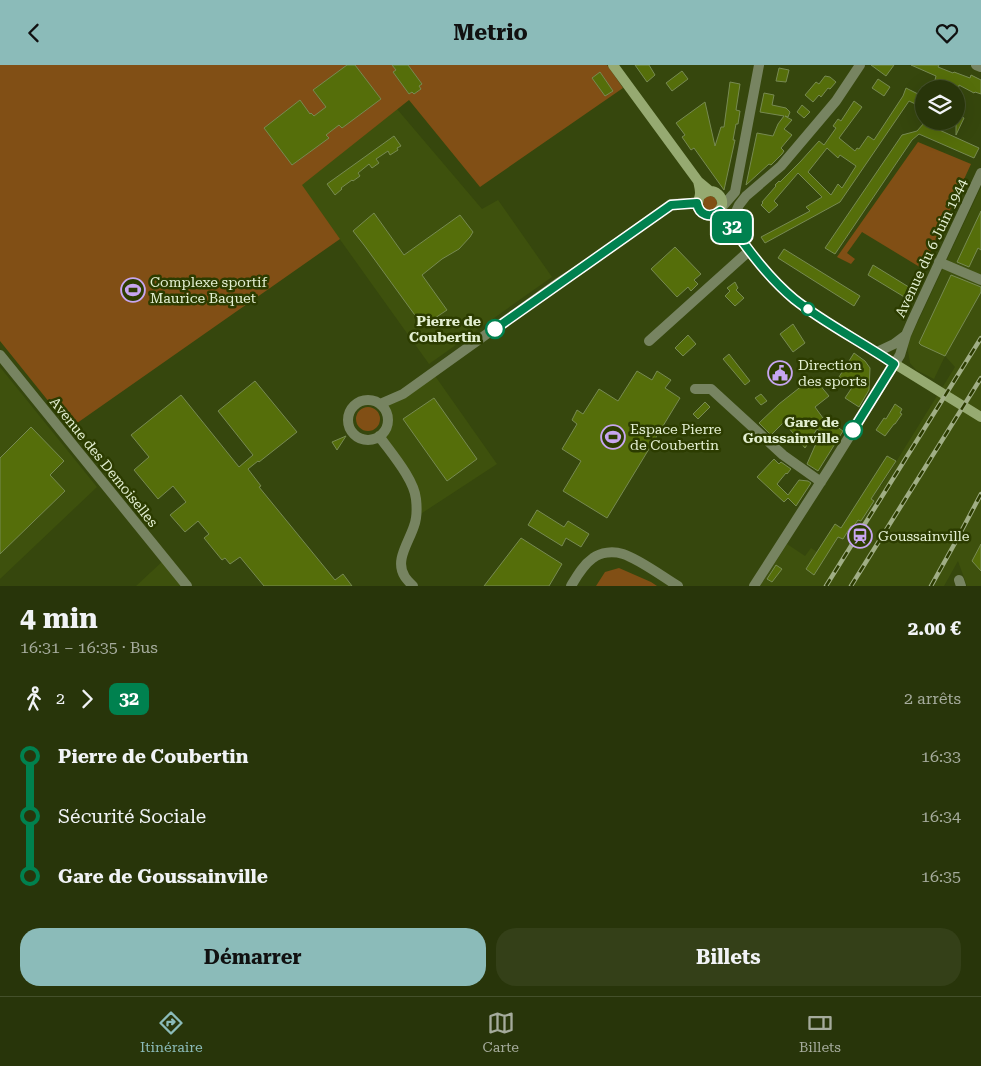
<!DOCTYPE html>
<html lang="fr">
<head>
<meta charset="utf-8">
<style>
	:root { --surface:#28350a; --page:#344018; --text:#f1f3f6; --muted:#a5ab9c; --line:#44502b; --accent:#8bbbb9 }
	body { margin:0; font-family:"Roboto Serif",serif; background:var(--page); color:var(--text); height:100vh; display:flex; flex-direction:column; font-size:19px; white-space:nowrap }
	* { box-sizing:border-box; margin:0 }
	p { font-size:16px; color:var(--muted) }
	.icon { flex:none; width:28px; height:28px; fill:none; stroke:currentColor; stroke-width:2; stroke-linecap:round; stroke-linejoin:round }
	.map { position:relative; height:521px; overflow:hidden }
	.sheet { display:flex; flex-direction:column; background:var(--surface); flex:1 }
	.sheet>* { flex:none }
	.badge { padding:0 10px; border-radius:8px; font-size:18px; line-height:32px }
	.tools { position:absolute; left:915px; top:15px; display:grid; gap:10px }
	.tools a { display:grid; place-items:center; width:50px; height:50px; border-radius:50%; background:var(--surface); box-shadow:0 5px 20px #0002,0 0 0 1px var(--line); font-size:25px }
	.map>.badge { position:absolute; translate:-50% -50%; box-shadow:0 0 0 2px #fff }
	.legs { display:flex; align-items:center; gap:8px; height:55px; padding:0 20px; font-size:16px }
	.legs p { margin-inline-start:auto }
	.summary { display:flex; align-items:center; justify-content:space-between; height:85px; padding:0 20px }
	h1 { font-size:28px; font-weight:700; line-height:38px }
	.button { display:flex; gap:10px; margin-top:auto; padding:10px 20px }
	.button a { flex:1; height:58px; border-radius:20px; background:var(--accent); color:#111; font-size:20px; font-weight:700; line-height:58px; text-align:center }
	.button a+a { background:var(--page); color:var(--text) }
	ul { padding:0 20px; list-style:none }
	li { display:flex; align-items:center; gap:18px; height:60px; font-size:19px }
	li i { display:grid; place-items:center; width:8px; height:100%; margin:0 6px; background:currentColor }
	li i::after { content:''; width:12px; height:12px; margin:-6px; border:4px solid; border-radius:50%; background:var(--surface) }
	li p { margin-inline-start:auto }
	li:first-child i { background:linear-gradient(#0000 50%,currentColor 0) }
	li:last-child i { background:linear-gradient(currentColor 50%,#0000 0) }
	header { display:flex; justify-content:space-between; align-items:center; height:65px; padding:0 20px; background:var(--accent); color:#111; font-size:22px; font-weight:700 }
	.tabs { display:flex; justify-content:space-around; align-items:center; height:70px; border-top:1px solid var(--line); background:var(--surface); font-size:14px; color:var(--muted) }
	.tabs a { display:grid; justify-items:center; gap:2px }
	.tabs .on { color:var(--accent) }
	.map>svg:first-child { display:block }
</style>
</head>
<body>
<header><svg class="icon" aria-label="back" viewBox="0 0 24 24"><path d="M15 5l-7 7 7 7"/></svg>Metrio<svg class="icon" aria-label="heart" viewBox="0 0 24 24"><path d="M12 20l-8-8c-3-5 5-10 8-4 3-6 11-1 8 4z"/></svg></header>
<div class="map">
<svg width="981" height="521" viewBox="0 0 981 521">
	<rect width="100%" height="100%" fill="#36470d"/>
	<path fill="#3e510d" d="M397 44 482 144 498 135 552 212 429 299 301 120Z
		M981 122V521H967L958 496 944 521H760L787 479 805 491 811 483 825 492 839 462 841 463 845 457 853 462 879 420 881 421 955 302 945 291 934 314 916 305 910 298 907 280Z
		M0 302 97 422 0 514Z
		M433 308 497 399 416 452V433L379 372 384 367 387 362 388 355 387 349 384 343 380 339Z
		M165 494 187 521H136Z"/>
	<path fill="#814f15" d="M0 0H607L623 23 480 122 409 35 302 120 340 174 70 363 0 276Z
		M918 77 971 99 923 204 862 167 847 188 855 194 851 199 837 192Z
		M703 138a7 7 0 1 1 14 0a7 7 0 1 1-14 0Z
		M356 354a12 12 0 1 1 24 0a12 12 0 1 1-24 0Z
		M619 503 651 517 657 521H596L605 507Z"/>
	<path fill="#556e0a" stroke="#778a52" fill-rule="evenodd" d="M347 0H355L381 34 342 63 339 60 326 70 329 73 292 100 264 63 300 35 310 49 311 48 314 51 326 42 313 25Z
		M392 0H408L422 19 419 21 421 24 414 29 412 27 409 29 393 7 396 5Z
		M635 0H649L655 10 647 17Z
		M871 0H894L886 11Z
		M911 0H939L938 2 953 8 954 7 970 13 971 10 981 15V29L975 27 974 28 959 20 958 26 956 24H953L935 15 936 11Z
		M779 3 789 5 786 17 776 16Z
		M682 6 688 14 672 26 666 18Z
		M600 7 613 26 605 31 592 13Z
		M825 11 830 12 836 17 830 24 828 23 821 32 819 30 813 37 805 30 816 17 819 19Z
		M878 14 890 22 884 31 872 23Z
		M730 17 740 19 736 45 740 46 738 59H736L733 75H735L724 125 694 83 691 85 682 72 685 70 676 58 705 37 715 81 721 62H724Z
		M906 23 920 30 919 33 924 35V43L909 36 840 137 765 178 761 172 810 146 806 142 822 132 798 108 774 136 778 140 769 148 761 140 763 138 762 137 776 121 775 120 779 116 780 117 800 97 819 76 824 80 836 63 833 61 838 54 841 56 854 36 862 42 839 73 855 86 857 83 859 84 868 71 874 75 903 31ZM827 83 838 93 840 90 856 101 842 123 838 119 831 130 808 107Z
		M764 28 774 30 772 40 786 43 790 47 788 52 785 51 792 55 784 64 792 70 781 83 784 86 782 89 771 100 769 99 746 120 757 68 773 71 778 59 784 51 760 47Z
		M802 40 810 47 804 53 797 47Z
		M956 49 964 53 956 70Z
		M924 58 979 83 974 93 919 69 912 75 835 189 825 183 902 70 917 66Z
		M394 71 401 81 397 83 398 85 390 90 388 86 376 94 379 98 372 103 369 99 358 108 360 111 353 116 352 115 341 123 342 124 335 130 327 119Z
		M981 146V185L978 183 969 202 957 197Z
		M374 148 404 190 460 150 473 167 470 172 459 184 442 194 422 210 447 245 429 257 423 249 417 253 364 180 353 166Z
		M675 182 701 209 694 215 698 219 691 226 688 222 677 232 651 204Z
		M784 184 860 231 854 241 778 193Z
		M873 200 912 224 906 233 868 210Z
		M951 210 981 222V227L945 291 921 280 919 278Z
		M735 217 738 223 736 225 744 233 735 241 725 231 730 226 727 223Z
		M793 259 805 278 793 287 780 269Z
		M688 270 696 279 683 291 675 283Z
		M854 288 865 296 870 303 869 325 859 342 845 333 853 321 839 312Z
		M729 289 750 316 745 320 723 294Z
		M637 306 652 315 657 306 671 315 665 323 680 333 607 453 563 426 581 396 562 384 577 359 572 355 577 345 583 349 599 324 618 336Z
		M813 312 829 331 815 342 828 360 830 357 843 366 818 406 807 399 821 367 817 364 805 383 784 357 771 370 759 358 779 339Z
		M255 316 297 367 259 397 258 396 248 404 261 421 259 422 335 515 343 509 352 521H264L240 492 230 499 225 493 222 495 204 473 209 469 198 456 185 467 170 450 186 437 173 421 158 434 134 405 149 392 131 370 181 330 239 402 253 390 218 346Z
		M761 329 767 336 761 340 755 333Z
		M434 333 477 394 447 416 403 354Z
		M705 337 710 342 698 354 693 349Z
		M895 339 902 344 900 348 902 349 895 359H894L885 371 876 365 884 353 886 354Z
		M31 362 64 396 50 410 65 426 0 489V393Z
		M346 371 337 385 332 377Z
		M887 391 896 396 871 434 874 436 861 456 858 455 853 462 851 461 843 474 838 472 814 510 806 504 835 459 841 463Z
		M774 394 779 399 781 397 791 404 787 409 786 408 777 419 788 430 799 415 808 416 811 418 796 441 788 433 784 437 757 412Z
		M537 445 564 462 568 456 589 469 581 482 566 473 562 481 528 460Z
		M521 473 562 499 549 521H484Z
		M981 479V506L972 496Z
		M776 500 782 504 772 517 767 514Z"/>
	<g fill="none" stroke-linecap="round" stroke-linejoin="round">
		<path stroke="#778461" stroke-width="10" d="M976 0 981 2
			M722 142 735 127 759 0
			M730 160 739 140 746 131 781 101 836 36 860 0
			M939 197 981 215
			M649 276 749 186
			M877 287 894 279 906 270
			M0 290 187 521
			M695 324H711L783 390 821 417
			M348 355a20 20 0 1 1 40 0a20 20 0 1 1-40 0Z
			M380 339 403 329 558 218 585 201 671 139 697 138
			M379 371C391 388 414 414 416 434 417 443 417 453 414 461 409 477 394 496 405 512 407 515 410 518 413 521
			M959 515 961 521
			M571 521C577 511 583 500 593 493 601 487 613 486 623 489 639 494 663 512 678 521
			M754 521 831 401 900 290 906 270 913 254 981 108"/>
		<path stroke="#96aa71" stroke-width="10" d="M613 0 698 116 710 126
			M698 116C699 120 700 124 700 128 700 134 696 138 699 143 707 161 732 142 718 129 712 124 705 126 700 131
			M720 146 749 186 771 212 794 234 822 254 981 352"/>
		<g stroke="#a0ae85" stroke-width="4.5">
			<path id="rail" d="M826 521 981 273
				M851 521 981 313
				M931 521 955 478 981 429"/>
		</g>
		<use href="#rail" stroke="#2c3c00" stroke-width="2.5" stroke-dasharray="8" stroke-linecap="butt"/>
	</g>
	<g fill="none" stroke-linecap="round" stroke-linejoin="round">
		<g stroke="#fff" stroke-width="11">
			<path id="line-1" d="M495 264 671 140 697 138C699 150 710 154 720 146 743 177 764 209 794 234 824 258 862 277 894 299L853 365"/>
		</g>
		<use href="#line-1" stroke="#00814f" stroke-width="8"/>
	</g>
	<defs>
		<g id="stadium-ring" transform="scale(1.25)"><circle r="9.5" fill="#2c3c00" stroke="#c7a6f0" stroke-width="1.5"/><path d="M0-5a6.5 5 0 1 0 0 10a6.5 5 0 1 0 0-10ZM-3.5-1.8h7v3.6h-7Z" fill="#c7a6f0"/></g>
		<g id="civic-ring" transform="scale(1.25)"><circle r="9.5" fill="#2c3c00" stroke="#c7a6f0" stroke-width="1.5"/><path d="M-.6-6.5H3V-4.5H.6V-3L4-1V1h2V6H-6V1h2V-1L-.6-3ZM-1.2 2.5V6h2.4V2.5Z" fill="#c7a6f0"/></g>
		<g id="station-ring" transform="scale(1.25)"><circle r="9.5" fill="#2c3c00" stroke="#c7a6f0" stroke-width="1.5"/><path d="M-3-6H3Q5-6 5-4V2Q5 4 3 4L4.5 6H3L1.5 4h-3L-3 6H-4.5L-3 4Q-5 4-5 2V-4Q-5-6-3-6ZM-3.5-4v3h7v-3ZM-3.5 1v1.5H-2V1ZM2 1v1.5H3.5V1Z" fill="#c7a6f0"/></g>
	</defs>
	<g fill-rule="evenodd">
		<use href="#stadium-ring" x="133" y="225"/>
		<use href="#civic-ring" x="780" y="308"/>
		<use href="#stadium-ring" x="613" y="372"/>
		<use href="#station-ring" x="860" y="471"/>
	</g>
	<g fill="#fff" stroke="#00814f" stroke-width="2.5">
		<circle cx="808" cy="244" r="6"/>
		<circle cx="495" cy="264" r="9"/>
		<circle cx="853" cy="365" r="9"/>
	</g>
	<g text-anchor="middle" stroke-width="5" stroke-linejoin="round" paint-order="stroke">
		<g font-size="14" fill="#e3efd1" stroke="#2c3c00">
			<text transform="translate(931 183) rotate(-65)" y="5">Avenue du 6 Juin 1944</text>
			<text transform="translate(104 397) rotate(51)" y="5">Avenue des Demoiselles</text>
		</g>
		<g font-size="14" fill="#e3efd1" stroke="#2c3c00" text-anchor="start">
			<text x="150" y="222">Complexe sportif<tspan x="150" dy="16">Maurice Baquet</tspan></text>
			<text x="798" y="305">Direction<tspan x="798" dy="16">des sports</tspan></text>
			<text x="630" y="369">Espace Pierre<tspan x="630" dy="16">de Coubertin</tspan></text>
			<text x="878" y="476">Goussainville</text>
		</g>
		<g font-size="14" font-weight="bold" fill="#e3efd1" stroke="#2c3c00" text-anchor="end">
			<text x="481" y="261">Pierre de<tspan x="481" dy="16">Coubertin</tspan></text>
			<text x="839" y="362">Gare de<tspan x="839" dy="16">Goussainville</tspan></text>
		</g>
	</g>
</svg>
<div class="tools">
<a><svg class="icon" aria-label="layers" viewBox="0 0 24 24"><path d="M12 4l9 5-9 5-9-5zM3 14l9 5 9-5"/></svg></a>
</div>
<b class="badge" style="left:732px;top:162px;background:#00814f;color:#fff">32</b>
</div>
<section class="sheet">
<div class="summary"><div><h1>4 min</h1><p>16:31 – 16:35 · Bus</p></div><b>2.00 €</b></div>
<div class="legs"><svg class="icon" aria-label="walk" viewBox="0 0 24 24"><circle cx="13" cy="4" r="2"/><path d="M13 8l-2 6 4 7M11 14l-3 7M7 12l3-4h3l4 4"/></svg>2<svg class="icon" aria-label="forward" viewBox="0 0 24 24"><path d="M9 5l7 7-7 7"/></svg><b class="badge" style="background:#00814f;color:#fff">32</b><p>2 arrêts</p></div>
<ul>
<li><i style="color:#00814f"></i><b>Pierre de Coubertin</b><p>16:33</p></li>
<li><i style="color:#00814f"></i><span>Sécurité Sociale</span><p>16:34</p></li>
<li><i style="color:#00814f"></i><b>Gare de Goussainville</b><p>16:35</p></li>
</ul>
<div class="button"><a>Démarrer</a><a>Billets</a></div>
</section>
<nav class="tabs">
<a class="on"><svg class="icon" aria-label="directions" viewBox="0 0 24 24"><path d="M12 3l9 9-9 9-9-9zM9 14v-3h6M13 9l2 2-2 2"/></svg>Itinéraire</a>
<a><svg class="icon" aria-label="map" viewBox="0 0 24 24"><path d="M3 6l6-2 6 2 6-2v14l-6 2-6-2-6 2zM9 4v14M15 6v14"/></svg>Carte</a>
<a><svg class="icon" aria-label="tickets" viewBox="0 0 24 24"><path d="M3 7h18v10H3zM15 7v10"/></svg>Billets</a>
</nav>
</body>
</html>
